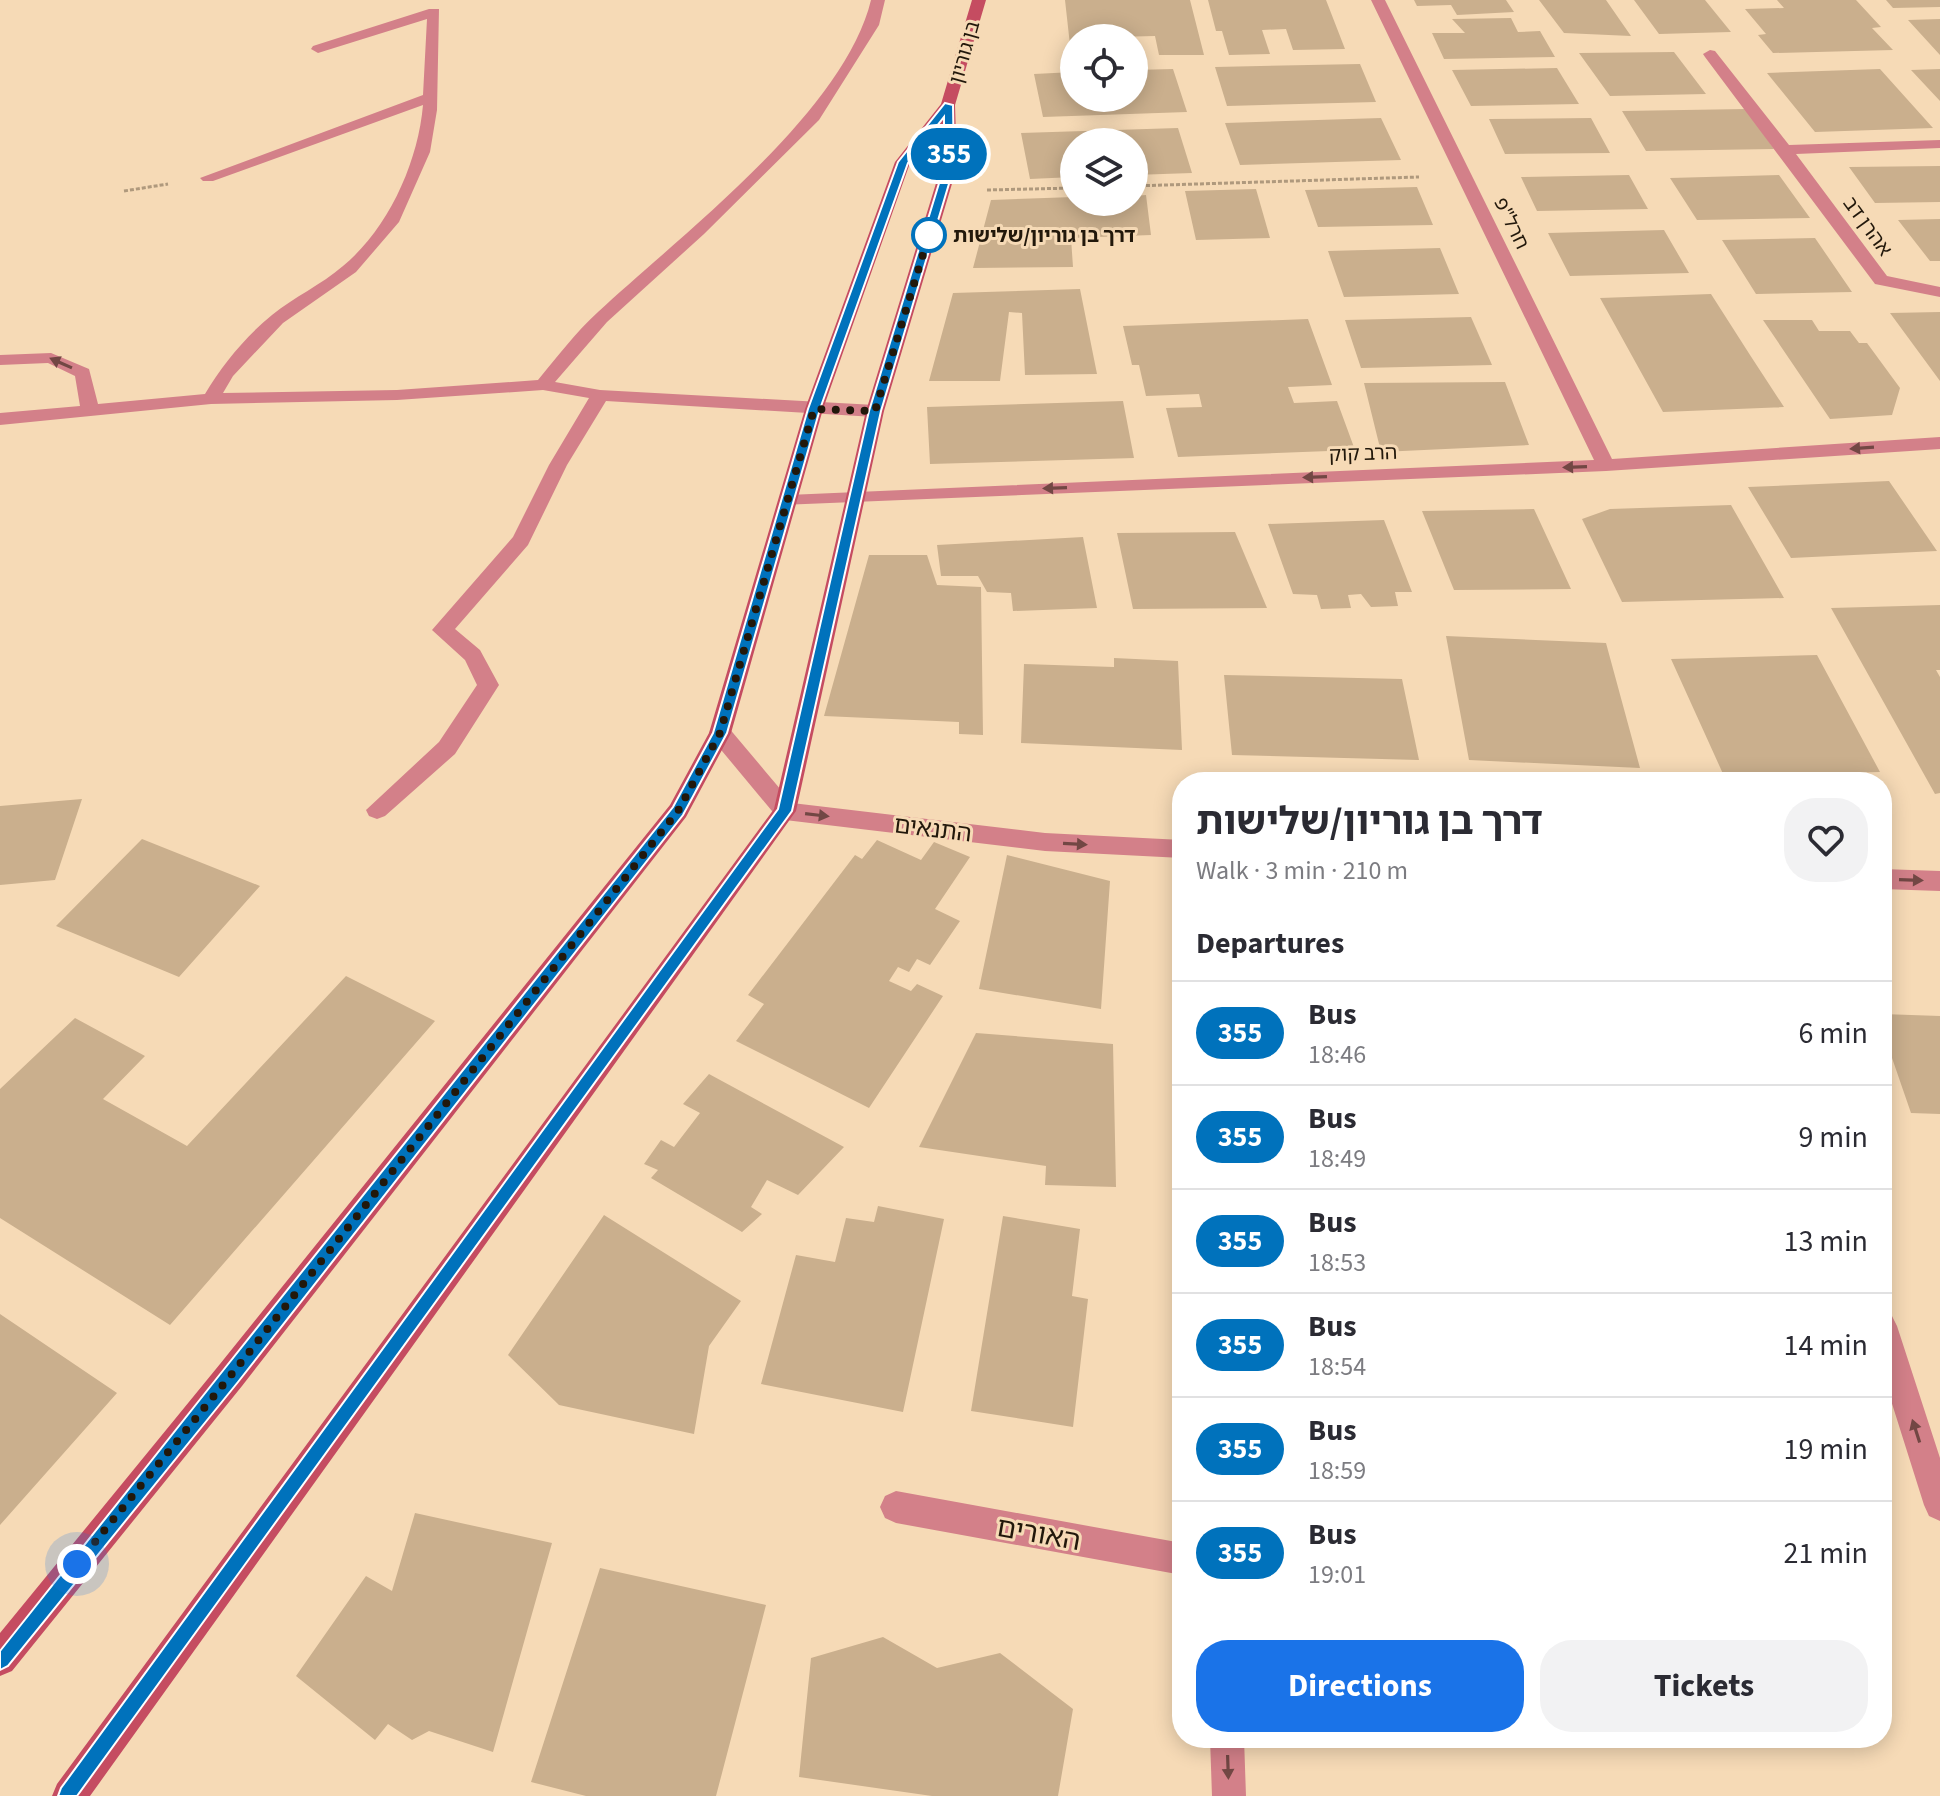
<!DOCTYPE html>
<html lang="en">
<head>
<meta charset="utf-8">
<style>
	:root { --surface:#fff; --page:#f2f2f3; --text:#2b2b33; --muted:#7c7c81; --line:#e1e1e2; --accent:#1a73e8 }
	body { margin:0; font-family:"Source Sans 3","Noto Sans Hebrew",sans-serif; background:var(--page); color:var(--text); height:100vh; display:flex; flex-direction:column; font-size:30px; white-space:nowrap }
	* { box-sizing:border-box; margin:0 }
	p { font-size:26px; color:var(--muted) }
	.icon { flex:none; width:44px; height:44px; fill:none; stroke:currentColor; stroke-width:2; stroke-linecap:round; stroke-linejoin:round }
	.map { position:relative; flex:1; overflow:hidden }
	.sheet { position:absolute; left:1172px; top:772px; width:720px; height:976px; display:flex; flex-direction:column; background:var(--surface); border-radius:32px; box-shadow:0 4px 20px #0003 }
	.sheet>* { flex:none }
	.badge { padding:0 16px; border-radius:26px; font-size:28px; line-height:52px }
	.fabs { position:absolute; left:1060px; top:24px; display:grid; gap:16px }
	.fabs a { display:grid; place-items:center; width:88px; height:88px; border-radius:50%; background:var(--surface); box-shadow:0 4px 20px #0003; font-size:40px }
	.you { position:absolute; width:40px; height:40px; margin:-20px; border:6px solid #fff; border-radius:50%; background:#1a73e8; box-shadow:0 0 0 12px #1a73e833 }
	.map>.badge { position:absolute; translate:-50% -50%; box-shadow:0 0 0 4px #fff }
	h2 { padding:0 24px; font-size:30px; line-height:72px }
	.round { display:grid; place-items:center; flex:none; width:84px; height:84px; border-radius:32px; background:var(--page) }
	.overview { display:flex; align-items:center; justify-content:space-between; height:136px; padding:0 24px }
	h1 { font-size:38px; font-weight:700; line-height:60px }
	.cta { display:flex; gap:16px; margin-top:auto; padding:16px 24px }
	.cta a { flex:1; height:92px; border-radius:32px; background:var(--accent); color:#fff; font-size:32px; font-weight:700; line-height:92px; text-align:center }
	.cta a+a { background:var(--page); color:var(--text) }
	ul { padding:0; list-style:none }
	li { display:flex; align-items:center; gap:24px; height:104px; padding:0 24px; border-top:2px solid var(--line) }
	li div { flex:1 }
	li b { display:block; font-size:30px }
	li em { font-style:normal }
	li .badge { min-width:88px; font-weight:700; text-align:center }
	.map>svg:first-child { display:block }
</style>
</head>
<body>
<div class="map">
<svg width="1940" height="1796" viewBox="0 0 1940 1796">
	<rect width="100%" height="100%" fill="#f6dab6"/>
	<path fill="#caaf8d" d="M1065 0H1190L1204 55H1159L1155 36 1074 38V45H1070Z
		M1208 0H1326L1345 49 1293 50 1286 29 1262 30 1270 54 1229 55 1222 31H1216Z
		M1414 0H1506L1514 12 1457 15 1451 5 1417 6Z
		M1539 0H1606L1631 36 1564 33Z
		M1634 0H1705L1731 32 1659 34Z
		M1777 0H1856L1881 27 1872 28 1893 50 1773 53 1758 35 1766 34 1745 9 1784 8Z
		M1886 0H1940V7L1893 8Z
		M1511 18 1518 32 1540 31 1555 57 1444 59 1432 33H1465L1452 19Z
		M1940 19V55L1908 20Z
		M1674 52 1706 94 1610 96 1579 53Z
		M1360 64 1376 102 1227 106 1215 67Z
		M1557 68 1579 104 1471 106 1452 70Z
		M1173 69 1187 112 1043 117 1034 74 1074 72V98H1134V70Z
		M1880 69 1933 128 1815 132 1767 73Z
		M1940 69V101L1911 70Z
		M1746 109 1774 149 1646 151 1622 111Z
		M1381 118 1401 160 1240 165 1225 123Z
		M1591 118 1610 153 1505 154 1489 119Z
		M1178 128 1192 173 1134 175V142H1074V177L1030 179 1021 133Z
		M1940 166V202L1875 203 1849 167Z
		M1629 175 1648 209 1537 211 1521 177Z
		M1779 175 1810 218 1697 220 1670 178Z
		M1417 187 1433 225 1318 227 1305 190Z
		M1256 189 1270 238 1196 240 1185 191Z
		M1146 195 1151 235 1071 238 1073 267 973 268 991 200 1074 197V202H1134V196Z
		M1940 219V261H1930L1898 220Z
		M1664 230 1689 273 1570 276 1548 233Z
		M1815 238 1852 292 1756 294 1722 240Z
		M1440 248 1459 294 1344 297 1328 251Z
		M1080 289 1097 374 1025 375 1022 313 1009 312 1000 381H929L953 293Z
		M1711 294 1750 355 1784 407 1663 412 1600 298Z
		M1940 312V381L1890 313Z
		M1471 317 1492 365 1361 368 1345 320Z
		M1308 319 1332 385 1288 387 1294 403 1337 401 1355 450 1178 457 1166 408 1202 407 1199 394 1146 396 1139 365H1132L1123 326Z
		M1763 320H1812L1819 331H1850L1859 343H1867L1900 388 1892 415 1830 419Z
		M1505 382 1529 445 1381 452 1364 383Z
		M1123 401 1134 458 930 464 927 407Z
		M1889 481 1937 551 1791 558 1748 487Z
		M1731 505 1784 598 1622 602 1582 519 1610 509Z
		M1534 509 1571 589 1454 590 1422 511Z
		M1384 520 1412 592H1395L1398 606 1371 607 1361 594 1348 595 1351 608 1321 609 1317 595 1293 594 1268 524Z
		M1235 532 1267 608 1133 609 1117 533Z
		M1083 537 1097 608 1013 611 1011 593 987 592 978 576H941L937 545Z
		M869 555H927L937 585 981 587 983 735 959 734V722L824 716Z
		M1940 605V670H1936L1940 677V793L1935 794 1831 608Z
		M1446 636 1606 643 1640 768 1469 760Z
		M1817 655 1880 772 1724 776 1671 659Z
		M1114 658 1178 661 1182 750 1021 743 1024 664 1114 667Z
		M1224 675 1402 679 1419 760 1232 755Z
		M82 799 55 880 0 885V806Z
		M142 839 260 886 179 977 56 926Z
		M877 840 921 860 934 842 970 857 935 909 960 921 930 965 917 959 909 972 898 967 889 981 911 991 917 984 943 996 869 1108 736 1041 764 1004 748 995 855 855 862 859Z
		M1007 855 1110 881 1101 1009 979 989Z
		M346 976 435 1021 170 1325 0 1218V1089L75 1018 145 1056 103 1099 187 1146Z
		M1882 1014 1940 1016V1114L1911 1113 1882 1029Z
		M976 1033 1113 1044 1116 1187 1045 1185 1046 1166 919 1147Z
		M709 1074 844 1147 798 1195 767 1180 751 1207 762 1214 742 1232 651 1178 658 1170 644 1164 661 1140 674 1147 700 1113 683 1104Z
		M878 1206 944 1219 903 1412 761 1384 796 1255 835 1262 846 1218 874 1222Z
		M604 1215 741 1301 709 1346 694 1434 559 1405 508 1355Z
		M1003 1216 1080 1229 1072 1296 1088 1299 1073 1427 971 1411Z
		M0 1314 117 1393 0 1525Z
		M415 1513 552 1543 493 1752 429 1731 412 1740 388 1724 375 1740 296 1676 366 1576 392 1591Z
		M600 1568 766 1605 716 1796H586L531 1782Z
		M883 1637 937 1668 1000 1653 1073 1709 1058 1796H932L799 1777 811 1658Z"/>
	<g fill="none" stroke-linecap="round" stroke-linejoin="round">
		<path stroke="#af997d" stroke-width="3" stroke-dasharray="4 2" stroke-linecap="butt" d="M1134 186 1419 177
			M987 190 1074 188
			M124 191 168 184"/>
		<path fill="#d38089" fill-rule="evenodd" d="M871 0H885L879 25 819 120 704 234 607 322 555 382 600 390 875 405 884 411 875 417 606 401 567 465 528 545 455 629 480 650 499 685 455 754 385 816 377 819 369 816 366 810 439 742 477 685 465 660 432 630 513 537 549 465 589 398 543 390 397 400 211 404 0 425V413L80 406 75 376 48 363 0 365V355L51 353 89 369 98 404 205 394C222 365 246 336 272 315 294 297 321 285 343 266 388 229 418 163 423 105L213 181H203L200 178 423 95 427 19 318 53 311 49 313 46 429 9H439L437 110 430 152 399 222 356 272 283 323 233 376 223 393 397 390 538 380C557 357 576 332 598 312 682 234 844 112 871 0Z
			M1371 0H1385L1612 459 1940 437V449L1606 471 781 505 778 501 788 495 1594 460Z
			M1710 50 1715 51 1789 145 1940 140V148L1796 154 1887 276 1940 287V297L1875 284 1705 57 1703 54Z
			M720 725 728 727 792 803 1045 833 1182 840V858L1045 851 785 820 777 817 712 739 709 733 712 727Z
			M1882 869 1940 871V891L1882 889Z
			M1882 1312 1892 1316 1897 1326 1940 1458V1521L1929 1516 1924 1505 1882 1372Z
			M896 1491 1182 1543V1575L896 1523 885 1518 880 1507 885 1496Z
			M1210 1738H1244L1246 1796H1212Z"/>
		<path fill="#c54c61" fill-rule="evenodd" d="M972 0H986L955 105 957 167 884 411 796 811 90 1796H52L57 1784 774 809 866 411 941 167V124L910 163 823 409 731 733 686 817 242 1386 12 1671 0 1676V1633L220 1364 670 805 709 733 805 409 895 162 941 104Z"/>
	</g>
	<defs><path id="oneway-solid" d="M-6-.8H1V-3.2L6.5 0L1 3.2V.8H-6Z" transform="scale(2)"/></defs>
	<g fill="#724744">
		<use href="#oneway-solid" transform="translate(61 363) rotate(-156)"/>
		<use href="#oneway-solid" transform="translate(1862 448) rotate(176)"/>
		<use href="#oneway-solid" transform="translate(1575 467) rotate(178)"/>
		<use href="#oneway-solid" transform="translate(1315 477) rotate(178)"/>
		<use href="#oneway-solid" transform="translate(1055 488) rotate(178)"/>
		<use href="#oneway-solid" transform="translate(817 815) rotate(7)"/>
		<use href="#oneway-solid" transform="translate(1075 844) rotate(3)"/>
		<use href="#oneway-solid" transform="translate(1911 880) rotate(2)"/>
		<use href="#oneway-solid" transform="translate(1916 1431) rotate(-108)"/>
		<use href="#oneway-solid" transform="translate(1228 1767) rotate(88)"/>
	</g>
	<path fill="#0072bc" stroke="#fff" stroke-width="2" d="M945 103 953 105 954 167 881 411 792 811 77 1796H58L61 1788 778 809 869 411 944 167V117L908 163 820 409 727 733 683 815 238 1382 8 1666 0 1670V1651L225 1368 673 807 713 733 808 409 898 162Z"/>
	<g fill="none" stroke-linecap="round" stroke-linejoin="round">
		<path stroke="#22180b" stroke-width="8" stroke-dasharray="0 14.4" d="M77 1564 231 1375 678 811 720 733 814 409 875 411 929 235"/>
	</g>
	<circle fill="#fff" stroke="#0072bc" stroke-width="4" cx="929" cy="235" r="16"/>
	<g text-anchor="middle" stroke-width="6" stroke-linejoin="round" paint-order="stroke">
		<g font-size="20" fill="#22180b" stroke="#f6dab6">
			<text transform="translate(964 52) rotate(-74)" y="7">בן גוריון</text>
			<text transform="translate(1512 223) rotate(64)" y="7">חרל"פ</text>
			<text transform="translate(1868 226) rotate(54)" y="7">אהרן דב</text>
			<text transform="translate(1363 453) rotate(-2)" y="7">הרב קוק</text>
		</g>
		<g font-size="20" font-weight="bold" fill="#22180b" stroke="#f6dab6" text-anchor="start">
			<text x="953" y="242">דרך בן גוריון/שלישות</text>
		</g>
		<g font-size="24" fill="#22180b" stroke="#f6dab6">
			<text transform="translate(933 829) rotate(7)" y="8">התנאים</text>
		</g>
		<g font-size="28" fill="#22180b" stroke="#f6dab6">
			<text transform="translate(1039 1533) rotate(10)" y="10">האורים</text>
		</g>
	</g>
</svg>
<div class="fabs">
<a><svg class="icon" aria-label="locate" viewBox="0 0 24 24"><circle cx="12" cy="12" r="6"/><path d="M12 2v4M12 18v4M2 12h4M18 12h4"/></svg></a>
<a><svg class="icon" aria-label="layers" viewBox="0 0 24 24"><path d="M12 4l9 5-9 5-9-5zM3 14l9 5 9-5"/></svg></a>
</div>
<div class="you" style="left:77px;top:1564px"></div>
<b class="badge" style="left:949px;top:154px;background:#0072bc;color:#fff">355</b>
<section class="sheet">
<div class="overview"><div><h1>דרך בן גוריון/שלישות</h1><p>Walk · 3 min · 210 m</p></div><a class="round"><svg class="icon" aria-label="heart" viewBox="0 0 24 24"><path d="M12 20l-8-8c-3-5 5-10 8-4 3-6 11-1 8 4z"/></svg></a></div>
<h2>Departures</h2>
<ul>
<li><span class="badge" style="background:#0072bc;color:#fff">355</span><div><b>Bus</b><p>18:46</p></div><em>6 min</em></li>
<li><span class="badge" style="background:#0072bc;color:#fff">355</span><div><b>Bus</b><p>18:49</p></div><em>9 min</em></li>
<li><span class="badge" style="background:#0072bc;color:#fff">355</span><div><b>Bus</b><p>18:53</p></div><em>13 min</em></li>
<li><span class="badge" style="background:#0072bc;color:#fff">355</span><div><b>Bus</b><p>18:54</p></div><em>14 min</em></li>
<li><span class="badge" style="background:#0072bc;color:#fff">355</span><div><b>Bus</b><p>18:59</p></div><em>19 min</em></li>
<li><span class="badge" style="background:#0072bc;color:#fff">355</span><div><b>Bus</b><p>19:01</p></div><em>21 min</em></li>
</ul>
<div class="cta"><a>Directions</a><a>Tickets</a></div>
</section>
</div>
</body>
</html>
